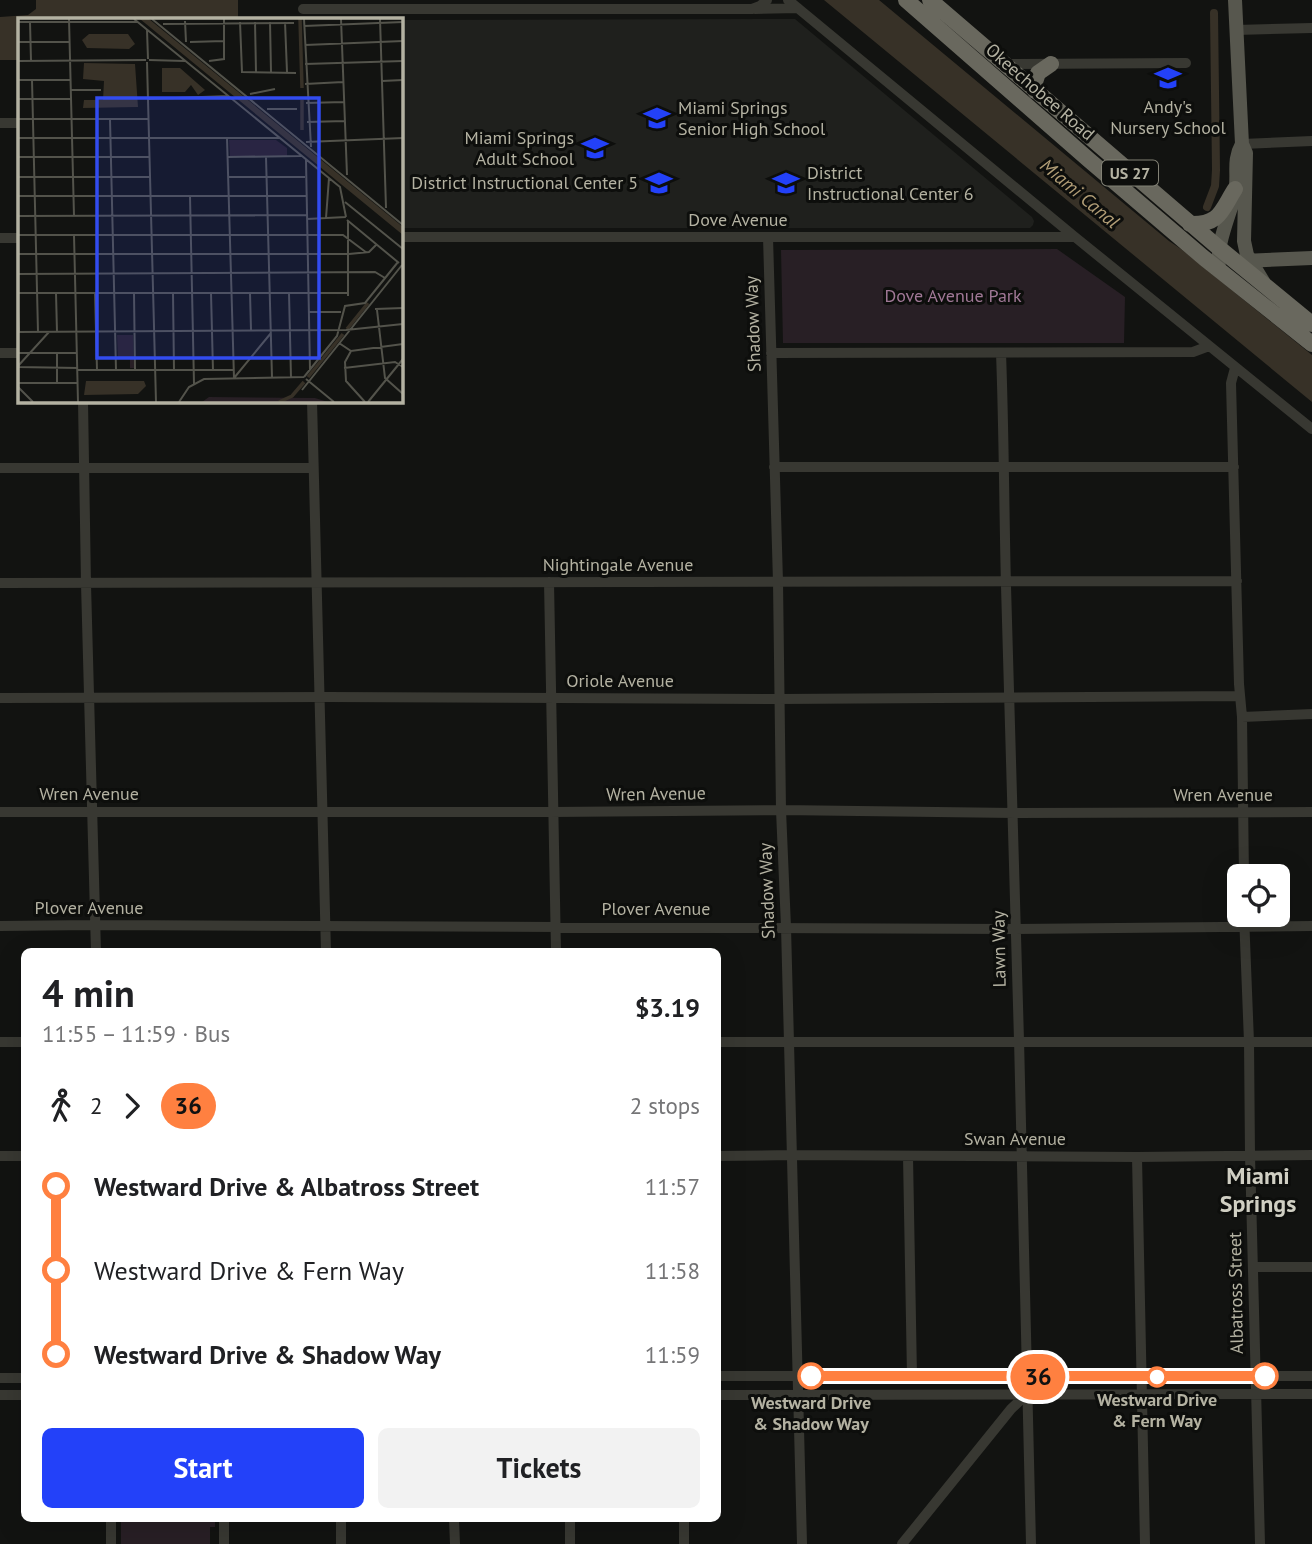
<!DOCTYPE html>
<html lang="en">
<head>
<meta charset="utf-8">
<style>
	:root { --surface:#fff; --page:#f2f2f2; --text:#202124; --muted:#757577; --accent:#2341f9 }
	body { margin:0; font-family:"PT Sans",sans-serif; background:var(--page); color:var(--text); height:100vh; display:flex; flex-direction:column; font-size:26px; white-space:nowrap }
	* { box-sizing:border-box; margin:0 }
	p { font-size:23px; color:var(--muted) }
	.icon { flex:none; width:38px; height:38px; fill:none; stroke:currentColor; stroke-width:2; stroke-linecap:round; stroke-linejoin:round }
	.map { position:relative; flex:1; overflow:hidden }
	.side { position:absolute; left:21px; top:948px; width:700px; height:574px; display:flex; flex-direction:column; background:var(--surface); border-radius:10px; box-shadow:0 7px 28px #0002 }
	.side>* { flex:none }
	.badge { padding:0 14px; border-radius:23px; font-size:24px; line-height:46px }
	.tools { position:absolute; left:1227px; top:864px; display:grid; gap:14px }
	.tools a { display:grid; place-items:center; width:63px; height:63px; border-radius:10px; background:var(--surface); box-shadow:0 7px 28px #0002; font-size:35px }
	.map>.badge { position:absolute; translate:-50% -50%; box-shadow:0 0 0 4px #fff }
	.legs { display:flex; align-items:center; gap:10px; height:77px; padding:0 21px; font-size:23px }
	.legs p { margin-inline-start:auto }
	.headline { display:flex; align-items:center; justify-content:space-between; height:119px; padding:0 21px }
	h1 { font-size:38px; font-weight:600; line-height:52px }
	.cta { display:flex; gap:14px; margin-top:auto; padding:14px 21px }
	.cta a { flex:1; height:80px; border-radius:10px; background:var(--accent); color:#fff; font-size:28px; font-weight:600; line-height:80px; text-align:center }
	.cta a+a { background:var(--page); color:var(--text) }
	ul { padding:0 21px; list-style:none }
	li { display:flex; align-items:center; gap:24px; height:84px; font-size:26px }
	li i { display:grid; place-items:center; width:10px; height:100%; margin:0 9px; background:currentColor }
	li i::after { content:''; width:18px; height:18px; margin:-9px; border:5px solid; border-radius:50%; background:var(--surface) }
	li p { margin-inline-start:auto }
	li:first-child i { background:linear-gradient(#0000 50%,currentColor 0) }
	li:last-child i { background:linear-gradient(currentColor 50%,#0000 0) }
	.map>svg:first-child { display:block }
</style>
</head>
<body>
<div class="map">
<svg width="1312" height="1544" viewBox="0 0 1312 1544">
	<rect width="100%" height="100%" fill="#121311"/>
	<path fill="#1f201d" d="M795 19 1032 217 1034 221 1033 225 1030 228H401V20Z"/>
	<path fill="#281f25" d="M1057 249 1125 297 1124 343H783L781 250Z
		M121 1519H215V1527H210V1544H121Z"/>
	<path fill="#373127" d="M36 0H238V19H19V60H0V17L28 15 36 9Z
		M824 0H879L1169 241 1181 249 1312 355V402Z"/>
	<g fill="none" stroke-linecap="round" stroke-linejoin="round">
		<path stroke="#373127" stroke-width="8" d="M1207 207 1215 186 1216 170 1214 13"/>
		<path stroke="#383832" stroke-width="10" d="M788 0 1075 237 1312 429
			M303 9H752L760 6 767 0
			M755 9 798 8
			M1236 30 1312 28
			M1004 64 1186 63
			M0 123H19
			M1242 144 1312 141
			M401 237H1075
			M768 237 778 582 781 810 786 927 802 1544
			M0 238H19
			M0 353H19
			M771 353 1193 352 1209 346
			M1001 353C1004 431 1004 508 1006 586 1017 905 1023 1225 1031 1544
			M1235 368 1231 383 1239 684 1242 717 1244 877
			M83 401 86 584 96 952
			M312 401 326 952
			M774 467H1234
			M0 468H313
			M549 582 556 952
			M0 583 1237 581
			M0 698 327 697 780 699 1240 696
			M1242 717 1312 714
			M0 812H552L781 810 1014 813 1312 812
			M1244 915 1249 1042 1250 1155 1260 1544
			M0 926 95 925 1015 929 1312 926
			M0 1042H24
			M718 1042H1312
			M0 1156H24
			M718 1156 792 1155 1137 1157 1312 1155
			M908 1156 912 1376
			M1137 1157 1145 1544
			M1253 1267H1312
			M718 1376H1312
			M0 1378H24
			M0 1395H24
			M718 1395 1312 1394
			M111 1519V1544
			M224 1519V1544
			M341 1519V1544
			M454 1519 455 1544
			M570 1519V1544
			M684 1519V1544
			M902 1544 1011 1409 1027 1394"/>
		<path stroke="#57574e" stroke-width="14" d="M1235 0 1242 144 1246 153 1244 241 1247 255 1264 283
			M1243 261 1312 258
			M1219 269C1216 242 1229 219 1235 193 1239 174 1232 162 1242 144"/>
		<path stroke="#69685e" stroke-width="16" d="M906 0 1089 160 1204 258 1312 344
			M930 0 1219 248 1312 324
			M1035 91 1034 85 1038 73 1051 64
			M1190 224C1220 225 1221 211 1235 189"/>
	</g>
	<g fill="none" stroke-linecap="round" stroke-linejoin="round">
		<g stroke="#fff" stroke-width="16">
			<path id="line-1" d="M811 1376H1265"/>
		</g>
		<use href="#line-1" stroke="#ff8040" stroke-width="10"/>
	</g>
	<defs>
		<g id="school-bare" transform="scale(2.1)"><path d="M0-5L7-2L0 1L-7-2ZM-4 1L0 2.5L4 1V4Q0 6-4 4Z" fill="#2341f9" stroke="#0d0e0c" stroke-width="2.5" paint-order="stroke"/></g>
	</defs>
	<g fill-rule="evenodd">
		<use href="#school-bare" x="1168" y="78"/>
		<use href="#school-bare" x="657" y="118"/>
		<use href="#school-bare" x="595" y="148"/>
		<use href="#school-bare" x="659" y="183"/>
		<use href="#school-bare" x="786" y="183"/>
	</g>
	<g fill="#fff" stroke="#ff8040" stroke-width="3.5">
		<circle cx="811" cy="1376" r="12"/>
		<circle cx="1265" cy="1376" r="12"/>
		<circle cx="1157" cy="1377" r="9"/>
	</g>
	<g text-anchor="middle" stroke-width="6" stroke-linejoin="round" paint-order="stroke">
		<rect fill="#0d0e0c" stroke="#828175" stroke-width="2" x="1102" y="160.5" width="56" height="25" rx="5"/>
		<g font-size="16" font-weight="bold" fill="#b4b2a2">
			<text x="1130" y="179">US 27</text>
		</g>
		<g font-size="18" fill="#b4b2a2" stroke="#0d0e0c">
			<text transform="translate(1040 92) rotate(41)" y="6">Okeechobee Road</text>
			<text x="738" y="226">Dove Avenue</text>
			<text transform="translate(753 324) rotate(-92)" y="6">Shadow Way</text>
			<text x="618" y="571">Nightingale Avenue</text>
			<text x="620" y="687">Oriole Avenue</text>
			<text x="89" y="800">Wren Avenue</text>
			<text transform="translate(656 794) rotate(-1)" y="6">Wren Avenue</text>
			<text x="1223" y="801">Wren Avenue</text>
			<text transform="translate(767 891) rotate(-92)" y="6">Shadow Way</text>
			<text x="89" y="914">Plover Avenue</text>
			<text x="656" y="915">Plover Avenue</text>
			<text transform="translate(999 949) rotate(-91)" y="6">Lawn Way</text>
			<text x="1015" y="1145">Swan Avenue</text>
			<text transform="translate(1236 1293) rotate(-91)" y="6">Albatross Street</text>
		</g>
		<g font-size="18" fill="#b4b2a2" stroke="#0d0e0c" text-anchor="start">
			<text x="1168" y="113" text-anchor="middle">Andy's<tspan x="1168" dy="21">Nursery School</tspan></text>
			<text x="678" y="114">Miami Springs<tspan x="678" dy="21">Senior High School</tspan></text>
			<text x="574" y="144" text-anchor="end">Miami Springs<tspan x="574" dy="21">Adult School</tspan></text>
			<text x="807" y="179">District<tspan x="807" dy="21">Instructional Center 6</tspan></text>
			<text x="638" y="189" text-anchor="end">District Instructional Center 5</text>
		</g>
		<g font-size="18" fill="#a07896" stroke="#0d0e0c">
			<text x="953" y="302">Dove Avenue Park</text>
		</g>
		<g font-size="18" font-weight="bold" fill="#b4b2a2" stroke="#0d0e0c">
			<text x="1157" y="1406">Westward Drive<tspan x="1157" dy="21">&amp; Fern Way</tspan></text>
			<text x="811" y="1409">Westward Drive<tspan x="811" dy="21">&amp; Shadow Way</tspan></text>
		</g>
		<g font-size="19" font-style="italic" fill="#b19d76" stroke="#0d0e0c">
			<text transform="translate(1080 193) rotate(40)" y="7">Miami Canal</text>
		</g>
		<g font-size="24" font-weight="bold" fill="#d0cfc3" stroke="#0d0e0c">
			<text x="1258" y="1184">Miami<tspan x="1258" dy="28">Springs</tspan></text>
		</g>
	</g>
	<g transform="translate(18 18)">
		<rect width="385" height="385" fill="#121311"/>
		<path d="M211 122H258L269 130V138H212ZM99 317H115L116 350H112V341H100ZM191 379 297 380 310 384H184Z" fill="#281f25"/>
		<path d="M122 1H131L385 209V217ZM71 16H110L117 26 111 31 69 30 64 22ZM66 45 117 46 120 89 65 90 66 82H85L86 63 65 61ZM144 50H162L187 72 180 77 173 67 167 74H144ZM68 363H126L128 368 120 376 66 377Z" fill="#373127"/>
		<path fill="none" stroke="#373127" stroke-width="3.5" d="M282 1 284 70M284 82V112M329 311 350 285M290 359 325 316M261 384 274 378 286 364"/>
		<path fill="none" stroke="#53534b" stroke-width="2" d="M51 1 56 198M116 1 322 169 328 199M134 1 385 207M286 1 293 129M323 1 329 157M362 1 368 190M167 3 168 24M0 4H120M12 4 13 43M222 4 224 54 278 55M237 4 238 54M252 4 253 54M267 4 269 54M145 6 276 5M286 8 385 4M129 12 130 41M0 24H52M172 24 206 23M287 27 385 23M131 42 167 43M0 43 128 42M191 43 206 41V1M129 44 138 384M287 46 385 43M0 62H53M14 62 20 314M364 63 385 62M287 66 325 64M53 72H83M232 76 257 71M0 81H53M131 81 210 78M288 85 326 84M249 91H279M0 101H131M92 101 98 352M289 104 327 103M0 120H261M209 120 216 360M288 124 385 120M0 139H132M210 139 283 138M248 139 254 359M288 142 292 352M0 159H132M210 159H287M0 178H288M172 178 176 366M327 184 385 231M0 198 289 197M308 200 311 160M289 201 328 199M329 202 381 245M0 217H325L349 235M56 217 60 384M0 236H331L351 234 359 226M0 256 357 254 367 260M0 275H330M38 275 39 314M77 275 79 352M116 275 117 352M155 275 156 353M193 275 195 353M232 275 233 312M271 275 273 360M330 278V203M357 291 385 290M359 292 367 360 385 376M0 293 1 314M291 294H323M0 314 328 312 385 306M321 325 333 333 385 326M333 333 327 344 328 363 347 384M39 334V365M0 335H59M0 348 31 314M0 349 60 350M326 350 377 344 385 349M60 352H215M286 359 319 318 327 288 347 285 380 244M216 360 253 315M288 361 316 384M0 365H60M0 369 15 384M284 372 384 247M161 384 171 369 186 361 286 359M350 384 385 341"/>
		<path fill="#324cf0" fill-opacity="0.15" stroke="#324cf0" stroke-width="3.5" d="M79 80H301V340H79Z"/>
		<rect width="385" height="385" fill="none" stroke="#b4b2a2" stroke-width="3.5"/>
	</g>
</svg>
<div class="tools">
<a><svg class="icon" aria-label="locate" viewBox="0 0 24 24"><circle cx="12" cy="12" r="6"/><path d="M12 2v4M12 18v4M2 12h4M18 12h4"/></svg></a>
</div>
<b class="badge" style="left:1038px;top:1377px;background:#ff8040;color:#111">36</b>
<section class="side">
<div class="headline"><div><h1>4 min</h1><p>11:55 – 11:59 · Bus</p></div><b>$3.19</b></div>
<div class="legs"><svg class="icon" aria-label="walk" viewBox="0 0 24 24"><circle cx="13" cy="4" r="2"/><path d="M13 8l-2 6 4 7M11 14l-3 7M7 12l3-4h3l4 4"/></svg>2<svg class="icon" aria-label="forward" viewBox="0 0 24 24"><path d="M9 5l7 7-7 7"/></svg><b class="badge" style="background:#ff8040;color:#111">36</b><p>2 stops</p></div>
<ul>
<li><i style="color:#ff8040"></i><b>Westward Drive &amp; Albatross Street</b><p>11:57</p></li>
<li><i style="color:#ff8040"></i><span>Westward Drive &amp; Fern Way</span><p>11:58</p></li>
<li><i style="color:#ff8040"></i><b>Westward Drive &amp; Shadow Way</b><p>11:59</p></li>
</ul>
<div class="cta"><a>Start</a><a>Tickets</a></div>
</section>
</div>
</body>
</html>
